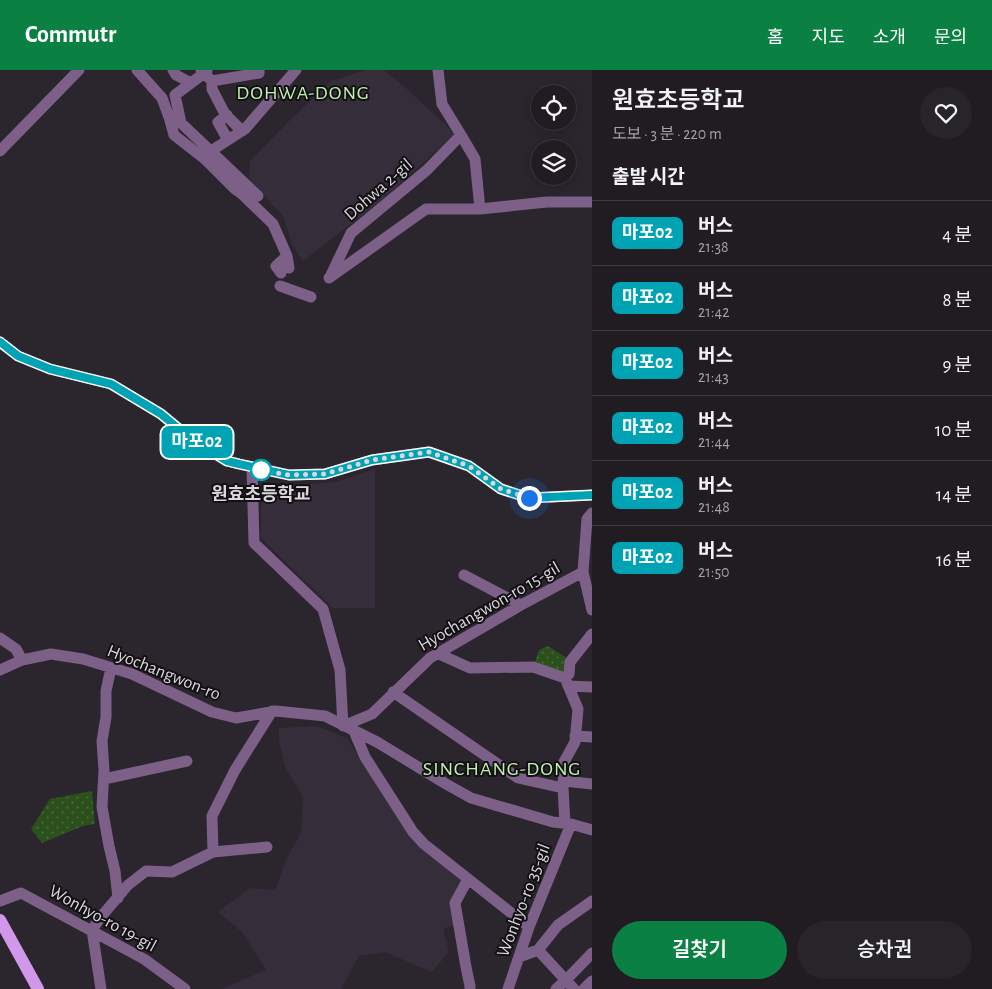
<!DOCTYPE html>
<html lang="ko">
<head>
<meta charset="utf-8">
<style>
	:root { --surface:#201c22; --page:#28252a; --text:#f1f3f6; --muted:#a2a1a5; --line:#3d3a40; --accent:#0b8043 }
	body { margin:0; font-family:"Alegreya Sans","Noto Sans KR",sans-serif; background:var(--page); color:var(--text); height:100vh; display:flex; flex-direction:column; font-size:19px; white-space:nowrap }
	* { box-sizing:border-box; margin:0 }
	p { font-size:16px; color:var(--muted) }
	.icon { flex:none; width:28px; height:28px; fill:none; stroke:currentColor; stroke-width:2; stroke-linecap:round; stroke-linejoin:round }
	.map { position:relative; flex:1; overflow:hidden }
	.details { display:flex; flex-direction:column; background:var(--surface); width:400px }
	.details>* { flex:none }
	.badge { padding:0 10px; border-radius:8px; font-size:18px; line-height:32px }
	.controls { position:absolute; left:531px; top:15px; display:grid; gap:10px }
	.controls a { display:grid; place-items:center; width:45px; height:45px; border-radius:50%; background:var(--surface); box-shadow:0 2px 12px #0003,0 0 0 1px var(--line); font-size:25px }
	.you { position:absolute; width:25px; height:25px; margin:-12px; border:4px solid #fff; border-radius:50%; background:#1a73e8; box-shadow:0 0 0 8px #1a73e833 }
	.map>.badge { position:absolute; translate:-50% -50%; box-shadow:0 0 0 2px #fff }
	h2 { padding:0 20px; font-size:19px; line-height:45px }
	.round { display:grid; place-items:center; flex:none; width:52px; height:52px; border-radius:26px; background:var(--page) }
	.summary { display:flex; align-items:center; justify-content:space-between; height:85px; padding:0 20px }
	h1 { font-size:24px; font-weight:600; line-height:38px }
	.action { display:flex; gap:10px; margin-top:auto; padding:10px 20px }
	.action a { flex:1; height:58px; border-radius:30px; background:var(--accent); color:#fff; font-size:20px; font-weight:600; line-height:58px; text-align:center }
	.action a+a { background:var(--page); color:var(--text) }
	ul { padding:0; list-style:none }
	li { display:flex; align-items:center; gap:15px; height:65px; padding:0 20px; border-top:1px solid var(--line) }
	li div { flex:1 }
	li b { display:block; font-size:19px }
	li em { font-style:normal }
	li .badge { min-width:55px; font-weight:700; text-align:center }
	header { display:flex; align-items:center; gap:30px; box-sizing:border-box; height:70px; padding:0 25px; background:var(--accent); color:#fff }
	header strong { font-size:24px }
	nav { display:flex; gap:28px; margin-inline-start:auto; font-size:18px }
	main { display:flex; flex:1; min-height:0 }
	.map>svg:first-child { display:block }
</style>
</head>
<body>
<header>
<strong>Commutr</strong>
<nav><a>홈</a><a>지도</a><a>소개</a><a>문의</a></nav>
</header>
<main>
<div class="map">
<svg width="592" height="919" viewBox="0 0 592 919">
	<defs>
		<pattern id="park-dots" width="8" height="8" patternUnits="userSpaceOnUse" patternTransform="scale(1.25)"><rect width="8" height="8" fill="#2b501c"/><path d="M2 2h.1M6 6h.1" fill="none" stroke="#49683d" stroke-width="1.8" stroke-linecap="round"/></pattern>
	</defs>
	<rect width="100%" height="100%" fill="#2b252e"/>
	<path fill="#362d3b" d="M366 0H384L407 19 455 64 382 130 303 191 292 175 283 146 249 109 250 91 291 49 331 11Z
		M375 399V538H333L261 468V418L335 412Z
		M316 656 347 668 410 765 461 810 453 855 443 859 449 882 432 902 385 882 359 886 341 919H221L266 900 243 863 218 842 250 818 275 820 287 788 301 763 303 727 285 697 279 671V658Z"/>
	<path fill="url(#park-dots)" d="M548 576 567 588 565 602 534 595 539 580Z
		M92 721 95 754 83 756 42 773 31 759 50 729Z"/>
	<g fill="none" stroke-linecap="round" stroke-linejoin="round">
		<path stroke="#7c6088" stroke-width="11" d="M137 0 162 28 169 47 174 65 206 90 235 119 242 124 273 154 287 186 289 198
			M173 0 176 5 191 13
			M201 0 212 11V19L225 44 242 61
			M207 0V1L175 25 181 53 258 126
			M438 0 442 34 461 65
			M212 11 259 3V0
			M227 45 218 52 228 70
			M0 81 79 0
			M211 81 245 59 296 0
			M281 203 276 196 287 186
			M330 207 351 163 427 100 461 65 475 89 480 139
			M329 208 426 139H480L547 132H592
			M280 216 311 227
			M0 272 18 286 50 299 111 314 161 344 191 369 227 391 252 397 289 405 325 404 372 390 429 382 469 396 501 419 529 428 592 425
			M252 397 254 473 323 539 340 600 343 656 372 644 430 588 521 535 583 502
			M592 443 587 449 583 502 592 540
			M464 505 521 535
			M0 568 16 579 22 590
			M439 584 470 598 533 597 565 608 578 639 575 672 564 692 563 718 565 754
			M111 598 106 621V647L102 671 104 700 102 737 109 776 115 801 118 828
			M0 600 22 590 51 584 83 589 132 604 212 642 236 648 276 641 325 646 377 672 446 714 471 728 553 752 571 754 592 760
			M565 608 569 604 570 592 592 564
			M568 616 592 617
			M393 622 518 708 563 718
			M354 661 365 687 413 762 424 774 529 857
			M575 666 592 667
			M104 709 187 691
			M564 711 592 714
			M213 782 267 777
			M468 809 455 833 466 897 470 916V919
			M0 831 21 823 144 889 185 919
			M538 880 574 919
			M519 887 538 880 558 855 592 831
			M101 919 92 860 100 848 128 815 146 801 172 802 213 782 212 746 235 700 272 641
			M508 919 529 857 571 754
			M556 919 566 910 592 883
			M584 919 592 911"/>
		<path stroke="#d197ea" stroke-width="12" d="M0 850 38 919"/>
	</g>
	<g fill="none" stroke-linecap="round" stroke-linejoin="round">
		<g stroke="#fff" stroke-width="11">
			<path id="line" d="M0 272 18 286 50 299 111 314 161 344 191 369 227 391 239 394 289 405 325 404 372 390 429 382 469 396 501 419 529 428 592 425"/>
		</g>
		<use href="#line" stroke="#00a3b4" stroke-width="8"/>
		<path stroke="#dbd7dd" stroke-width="5" stroke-dasharray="0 9" d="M261 400 289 405 325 404 372 390 429 382 469 396 501 419 529 428"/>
	</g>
	<circle fill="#fff" stroke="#00a3b4" stroke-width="2.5" cx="261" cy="400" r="10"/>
	<g text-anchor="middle" stroke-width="4" stroke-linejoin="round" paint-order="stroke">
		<g font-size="18" fill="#dbd7dd" stroke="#121013">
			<text transform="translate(378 119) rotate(-41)" y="6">Dohwa 2-gil</text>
			<text transform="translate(489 536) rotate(-30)" y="6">Hyochangwon-ro 15-gil</text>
			<text transform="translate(164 602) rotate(22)" y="6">Hyochangwon-ro</text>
			<text transform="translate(523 830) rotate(-69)" y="6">Wonhyo-ro 35-gil</text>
			<text transform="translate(103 848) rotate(29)" y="6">Wonhyo-ro 19-gil</text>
		</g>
		<g font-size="18" font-weight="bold" fill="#dbd7dd" stroke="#121013">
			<text x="261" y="430">원효초등학교</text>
		</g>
		<g font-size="20" letter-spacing="1" fill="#bff0af" stroke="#121013">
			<text x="303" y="29">DOHWA-DONG</text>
			<text x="502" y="705">SINCHANG-DONG</text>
		</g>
	</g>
</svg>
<div class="controls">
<a><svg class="icon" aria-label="locate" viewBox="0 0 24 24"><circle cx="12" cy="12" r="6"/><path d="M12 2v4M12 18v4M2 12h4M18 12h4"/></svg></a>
<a><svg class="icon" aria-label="layers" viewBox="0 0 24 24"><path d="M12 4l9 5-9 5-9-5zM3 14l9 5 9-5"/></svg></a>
</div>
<div class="you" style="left:529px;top:428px"></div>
<b class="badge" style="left:197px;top:372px;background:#00a3b4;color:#fff">마포02</b>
</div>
<section class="details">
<div class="summary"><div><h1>원효초등학교</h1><p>도보 · 3 분 · 220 m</p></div><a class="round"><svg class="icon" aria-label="heart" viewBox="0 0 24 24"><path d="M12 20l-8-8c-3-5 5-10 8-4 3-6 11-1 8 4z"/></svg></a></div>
<h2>출발 시간</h2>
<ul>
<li><span class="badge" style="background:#00a3b4;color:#fff">마포02</span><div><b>버스</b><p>21:38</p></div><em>4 분</em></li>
<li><span class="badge" style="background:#00a3b4;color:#fff">마포02</span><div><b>버스</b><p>21:42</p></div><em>8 분</em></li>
<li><span class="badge" style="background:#00a3b4;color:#fff">마포02</span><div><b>버스</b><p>21:43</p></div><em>9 분</em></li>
<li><span class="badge" style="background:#00a3b4;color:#fff">마포02</span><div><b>버스</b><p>21:44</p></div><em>10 분</em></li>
<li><span class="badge" style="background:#00a3b4;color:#fff">마포02</span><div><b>버스</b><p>21:48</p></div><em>14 분</em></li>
<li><span class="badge" style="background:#00a3b4;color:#fff">마포02</span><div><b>버스</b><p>21:50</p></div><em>16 분</em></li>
</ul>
<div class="action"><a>길찾기</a><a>승차권</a></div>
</section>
</main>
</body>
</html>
